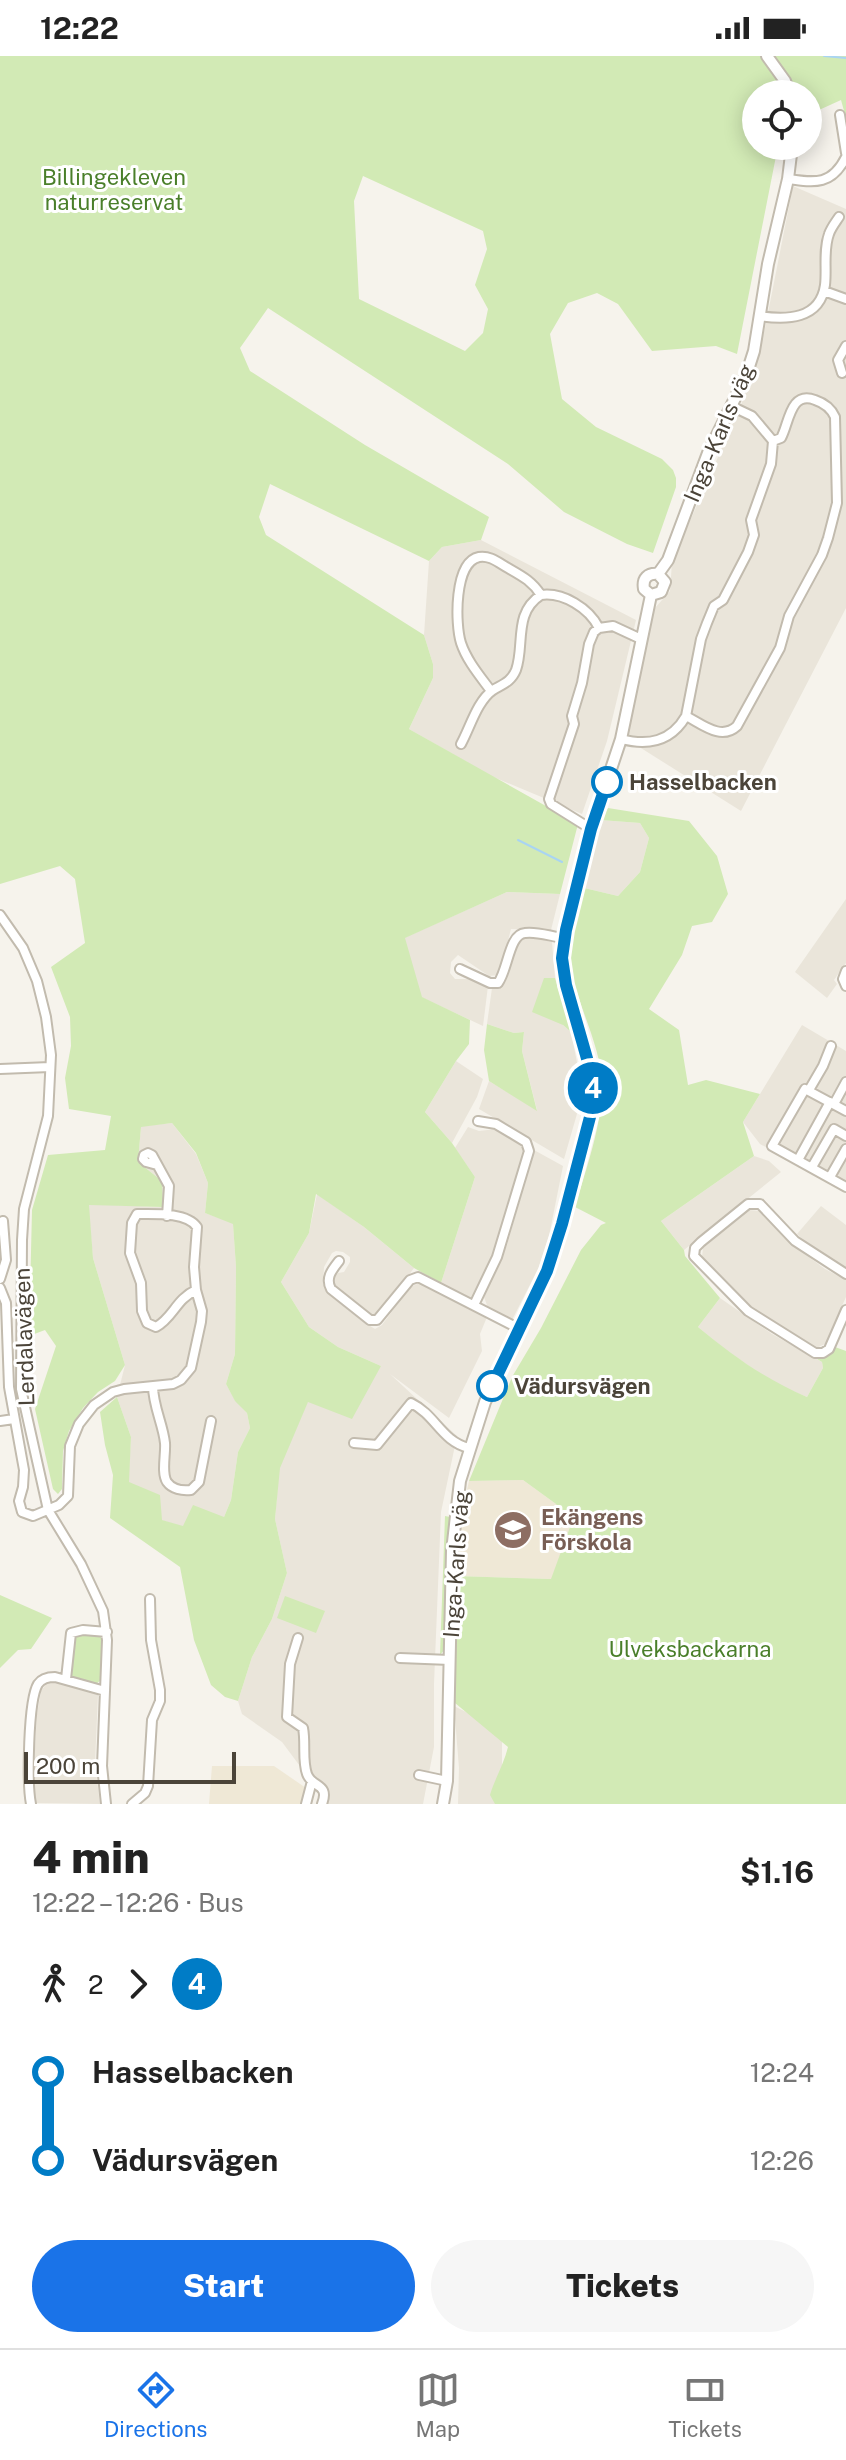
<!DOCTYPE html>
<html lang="en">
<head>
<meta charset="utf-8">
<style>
	:root { --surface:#fff; --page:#f6f6f6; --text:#222; --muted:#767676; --line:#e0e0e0; --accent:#1a73e8 }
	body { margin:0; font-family:"Public Sans",sans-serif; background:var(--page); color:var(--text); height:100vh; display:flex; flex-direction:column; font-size:30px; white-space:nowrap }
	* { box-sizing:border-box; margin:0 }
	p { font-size:26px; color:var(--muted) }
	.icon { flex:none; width:44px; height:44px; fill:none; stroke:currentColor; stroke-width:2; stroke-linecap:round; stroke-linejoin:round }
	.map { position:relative; height:1748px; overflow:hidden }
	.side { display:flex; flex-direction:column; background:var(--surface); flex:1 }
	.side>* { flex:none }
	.badge { padding:0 16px; border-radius:26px; font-size:28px; line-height:52px }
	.fabs { position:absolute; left:742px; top:24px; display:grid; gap:16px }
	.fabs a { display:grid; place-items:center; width:80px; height:80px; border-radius:50%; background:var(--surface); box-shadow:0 4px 20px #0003; font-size:40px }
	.scale { position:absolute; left:24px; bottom:20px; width:212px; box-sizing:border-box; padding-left:8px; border:4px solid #4b4439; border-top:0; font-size:22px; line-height:28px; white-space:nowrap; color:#4b4439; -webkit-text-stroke:6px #fff; paint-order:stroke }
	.map>.badge { position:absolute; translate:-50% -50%; box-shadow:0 0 0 4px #fff }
	.legs { display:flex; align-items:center; gap:12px; height:88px; padding:0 32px; font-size:26px }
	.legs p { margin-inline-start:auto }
	.overview { display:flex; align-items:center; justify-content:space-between; height:136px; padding:0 32px }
	h1 { font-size:44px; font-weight:800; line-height:60px }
	.primary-button { display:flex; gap:16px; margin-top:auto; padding:16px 32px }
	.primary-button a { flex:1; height:92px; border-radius:48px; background:var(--accent); color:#fff; font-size:32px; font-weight:800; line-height:92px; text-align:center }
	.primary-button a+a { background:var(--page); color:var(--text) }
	ul { padding:0 32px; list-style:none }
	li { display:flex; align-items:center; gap:28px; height:88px; font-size:30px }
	li i { display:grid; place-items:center; width:12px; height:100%; margin:0 10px; background:currentColor }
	li i::after { content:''; width:20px; height:20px; margin:-10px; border:6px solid; border-radius:50%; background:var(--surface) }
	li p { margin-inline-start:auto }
	li:first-child i { background:linear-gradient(#0000 50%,currentColor 0) }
	li:last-child i { background:linear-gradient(currentColor 50%,#0000 0) }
	.status { display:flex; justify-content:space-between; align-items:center; height:56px; padding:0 40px; background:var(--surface); direction:ltr }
	.status svg { height:22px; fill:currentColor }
	.tab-bar { display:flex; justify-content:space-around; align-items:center; height:112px; border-top:2px solid var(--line); background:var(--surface); font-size:22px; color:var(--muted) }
	.tab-bar a { display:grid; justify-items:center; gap:4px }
	.tab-bar .on { color:var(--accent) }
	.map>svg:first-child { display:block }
</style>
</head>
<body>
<div class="status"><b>12:22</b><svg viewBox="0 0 49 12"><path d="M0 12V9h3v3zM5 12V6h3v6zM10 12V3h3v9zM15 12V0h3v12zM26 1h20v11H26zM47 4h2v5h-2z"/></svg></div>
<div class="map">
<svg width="846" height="1748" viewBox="0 0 846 1748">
	<rect width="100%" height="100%" fill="#f6f3ec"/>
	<path fill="#eae5da" d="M793 130 846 153V552L741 755 625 682 655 552 670 535 672 506 750 328 765 272Z
		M481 484 636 564 607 685 582 758 491 720 409 673 433 622V608L424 579 429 505 442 491Z
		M600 764 640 767 649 782 640 816 618 840 580 831Z
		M507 836 560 838 551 874 511 873 499 919 489 920 458 899 451 906 450 917 455 923H475L488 930 483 970 421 941 404 882Z
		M846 843V907L834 924 837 928 827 942 795 916Z
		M533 881 552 886 555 922H544L563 969 571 976 583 1037 564 1103 479 1053 489 1025 537 1054 522 995 524 976 514 977 487 968 492 932 500 931 506 925 518 887 523 883Z
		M802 969 846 995V1134L760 1088 743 1066Z
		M456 1005 483 1023 477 1041 452 1087 425 1056Z
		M172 1067 196 1098 208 1127 205 1157 233 1167 236 1211 235 1298 226 1328 235 1344 247 1357 250 1372 238 1396 231 1444 224 1461 183 1471 161 1464 128 1426 131 1381 117 1341 125 1309 93 1202 88 1148 162 1151V1125L138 1106 141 1070Z
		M468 1071 479 1075 496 1073 523 1088 525 1096 494 1202 472 1242 441 1227 475 1121 455 1092Z
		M534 1094 563 1110 549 1180 538 1213 512 1264 488 1252 484 1241 507 1189Z
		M754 1100 769 1105 781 1116 684 1194 661 1165Z
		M317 1138 364 1171 414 1212 381 1257 373 1260 334 1232V1222L338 1217 344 1216 350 1206V1201L343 1196 336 1195 332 1197 324 1211 323 1228 333 1242 362 1265 375 1273 382 1269 409 1232 419 1227 487 1261 480 1278 482 1295 449 1362 390 1318 457 1380 441 1456 434 1628V1691L423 1748H322L317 1733 282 1686 242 1658 238 1645 252 1601 272 1563 287 1517 275 1463 279 1412 308 1345 381 1310 338 1291 309 1271 281 1226 309 1177Z
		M821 1150 846 1169V1213L817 1196 797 1178Z
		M749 1154 759 1155 793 1189 825 1213 846 1224V1241L825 1288 816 1292 761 1258 734 1236 702 1201 703 1192Z
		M720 1242 772 1278 822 1306 823 1312 807 1341 775 1328 726 1294 698 1271Z
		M47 1627H67L98 1639 95 1708 100 1748 36 1747 33 1722 37 1658 41 1635Z
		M454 1650 502 1674V1726L515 1748H458L459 1712Z"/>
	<path fill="#efe8d6" d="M523 1424 556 1448 570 1471 552 1523 456 1520 457 1477 469 1425Z
		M212 1710H274L306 1732 302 1748H209Z"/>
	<path fill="#d2eab5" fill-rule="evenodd" d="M0 0H846V62L841 44 808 59V38H756V90H778L737 298 716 290 652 295 618 248 597 237 568 247 550 278 562 343 596 371 662 403 673 414 676 422V431L653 497 627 488 564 456 508 408 268 252 240 292 250 315 365 389 489 461 481 484 442 491 429 505 270 428 259 461 266 479 424 579 433 608V622L409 673 578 768 560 838 507 836 405 882 422 941 470 964 469 988 456 1005 425 1056 452 1087 475 1121 441 1227 414 1212 364 1171 316 1138 309 1177 281 1226 309 1271 338 1291 381 1310 352 1363 308 1346 280 1412 275 1463 287 1517 272 1563 252 1601 238 1645 225 1641 211 1629 194 1584 180 1511 110 1462 113 1419 105 1389 100 1356 117 1341 131 1381 129 1426 160 1439 162 1464 183 1470 193 1449 224 1461 231 1444 238 1396 250 1372 247 1357 235 1345 226 1328 235 1298 236 1211 233 1168 205 1157 208 1127 196 1097 172 1067 141 1071 138 1106 162 1125 163 1151 89 1149 93 1202 125 1309 115 1325 98 1336 83 1352 69 1375 63 1395 62 1433 58 1438 53 1433 35 1353 56 1290 45 1274 29 1280 32 1154 48 1099 105 1094 111 1060 69 1053 65 1022 71 990 70 961 51 911 85 887 75 823 60 810 0 828ZM363 120 483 175 487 193 475 229 488 253 483 277 465 295 359 243 354 145Z
		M608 752 689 765 717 800 728 838 712 866 692 870 682 899 649 953 679 974 688 1029 706 1024 760 1038 743 1066 754 1100 661 1165 684 1194 685 1200 720 1242 698 1271C732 1299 766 1324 807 1341L823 1312 822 1306 817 1303C827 1303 830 1299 835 1291L846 1295V1748H495L490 1739C495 1722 504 1708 508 1691L455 1647 456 1520 551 1523 570 1471 556 1448 523 1424 469 1425 512 1321 541 1272 581 1194 601 1169 606 1167 575 1151C586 1113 602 1069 602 1030 602 991 577 950 571 911 568 890 577 853 580 831L618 840 640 816 649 782 640 767 600 764Z
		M544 922H555L571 976 563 969 532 956Z
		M487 968 514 977 524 976 522 995 537 1055 489 1025 484 994Z
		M445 1460 450 1461 445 1593 440 1599Z
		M0 1539 52 1562 31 1593 18 1594 0 1612Z
		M285 1540 325 1555 316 1577 277 1562Z
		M75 1577 101 1578V1624L96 1628 70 1620 71 1580Z"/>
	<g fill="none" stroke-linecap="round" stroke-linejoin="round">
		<path stroke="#a9d4f2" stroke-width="2" d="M824 0 846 2
			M518 784 562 806"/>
		<g stroke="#c2bbae" stroke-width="12">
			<path id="minor" d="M840 59 846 97
				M788 123C816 127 832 129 846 101
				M824 235 846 243
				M759 260C786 264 820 264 825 229 827 213 823 194 829 178 831 172 835 167 839 161
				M842 317 838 304 846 290
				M491 635C480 620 467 605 461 587 455 568 454 506 479 501 490 499 499 507 508 512 522 520 532 525 541 539
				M686 660C702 668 721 685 737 670L780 592 789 560 822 499 828 482 837 447 835 361C831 352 824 347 815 344 790 334 789 368 781 382L773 385
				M621 683C648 690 671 686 686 660L701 583 707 567 714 550 723 544 748 496 754 479 751 464 771 408 773 385 752 360 731 350
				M461 688C470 672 477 645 493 634 503 628 511 626 516 614 525 589 513 557 541 539 563 536 589 552 599 572L613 570 641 583
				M591 773 551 748 549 743 574 668 572 660 582 627 589 588 594 576 599 572
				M0 859 23 892 37 925 46 961 51 999 48 1060 24 1153 22 1184 21 1333 48 1454 81 1508 103 1555 107 1584 102 1710 106 1748
				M460 913 490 927H498C508 914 509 878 525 877 537 875 552 881 564 882
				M846 915 843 923 846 930
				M0 1013 50 1011
				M809 1034 823 1010 831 990
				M834 1048 846 1026
				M846 1055 805 1033 772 1090 846 1131
				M798 1104 830 1046
				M157 1109 146 1106 143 1103 144 1099 148 1097 152 1099 169 1130 167 1160
				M812 1111 834 1073 846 1080
				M830 1121 846 1093
				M339 1205C332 1214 325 1222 331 1233L370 1264H377L410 1224 418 1221 520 1273
				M846 1218 795 1185 760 1148H748L701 1186 695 1192 694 1200 748 1255 815 1297H823L829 1293 846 1254
				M0 1223 6 1204 3 1165
				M0 1232 6 1247 9 1331 24 1414 23 1431 19 1445 22 1456 33 1460 59 1449 68 1440 70 1390 79 1368 94 1349 113 1336 124 1333 173 1328 181 1324 191 1312 201 1266 202 1255 196 1234 194 1211 197 1171C187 1156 154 1158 137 1158L132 1167 130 1197 141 1227 142 1255 147 1267 156 1271C173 1262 176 1243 196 1234
				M474 1249 497 1201 529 1095 526 1086 496 1068 478 1065
				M153 1330C153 1350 163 1368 165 1387 166 1398 161 1417 167 1426 172 1433 182 1435 191 1434L199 1426 211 1365
				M0 1365 14 1363
				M354 1387 377 1389 411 1347C436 1359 441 1385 469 1392
				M298 1582 290 1608 287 1661 303 1672C306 1687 302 1704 307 1718 312 1732 330 1727 322 1748
				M400 1602 450 1604
				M66 1623 71 1577 83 1574 107 1576
				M419 1719 447 1725
				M31 1748C27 1728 28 1644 38 1628 42 1622 49 1621 55 1621L105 1635
				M132 1748 145 1737 148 1730 152 1664 160 1645V1634L151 1584 150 1543
				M306 1748 312 1725"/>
		</g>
		<g stroke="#c2bbae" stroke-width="14">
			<path id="tertiary" d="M767 0 785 25 790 38
				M658 518 668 504 708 397 746 320 754 295 768 208 788 123 792 90
				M651 539 644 533C642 522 648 517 658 518
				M651 539 661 536 665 526 658 518
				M443 1748 447 1725 452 1495 460 1425 485 1346 538 1236 554 1197 590 1061 593 1029 566 929 562 902 564 882 591 773 621 683 651 539"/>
		</g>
		<use href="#minor" stroke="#fff" stroke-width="8"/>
		<use href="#tertiary" stroke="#fff" stroke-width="10"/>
	</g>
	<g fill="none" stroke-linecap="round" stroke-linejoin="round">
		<g stroke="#fff" stroke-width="18">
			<path id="line-1" d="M492 1330 547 1215 562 1168 590 1061 593 1029 590 1013 566 929 562 902 566 874 591 773 607 726"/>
		</g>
		<use href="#line-1" stroke="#007cc6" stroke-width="12"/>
	</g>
	<defs>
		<g id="school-disc" transform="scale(2)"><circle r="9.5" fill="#8d6e63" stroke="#fff"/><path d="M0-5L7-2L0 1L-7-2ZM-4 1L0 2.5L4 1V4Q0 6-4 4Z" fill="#fff"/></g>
	</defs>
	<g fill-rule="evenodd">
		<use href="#school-disc" x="513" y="1474"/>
	</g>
	<g fill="#fff" stroke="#007cc6" stroke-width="4">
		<circle cx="607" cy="726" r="14"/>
		<circle cx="492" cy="1330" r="14"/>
	</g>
	<g text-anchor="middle" stroke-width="6" stroke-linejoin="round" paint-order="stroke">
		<g font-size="22" fill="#4a7f2a" stroke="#fff">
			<text x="114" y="129">Billingekleven<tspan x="114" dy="25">naturreservat</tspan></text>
			<text x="690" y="1601">Ulveksbackarna</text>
		</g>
		<g font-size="22" fill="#4b4439" stroke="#fff">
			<text transform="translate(719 377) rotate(-67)" y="8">Inga-Karls väg</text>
			<text transform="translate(24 1281) rotate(-92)" y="8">Lerdalavägen</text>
			<text transform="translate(456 1508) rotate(-86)" y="8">Inga-Karls väg</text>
		</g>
		<g font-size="22" font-weight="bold" fill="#4b4439" stroke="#fff" text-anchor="start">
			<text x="629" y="734">Hasselbacken</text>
			<text x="514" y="1338">Vädursvägen</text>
		</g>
		<g font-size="22" font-weight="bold" fill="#785e54" stroke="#fff" text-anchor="start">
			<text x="541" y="1469">Ekängens<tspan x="541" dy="25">Förskola</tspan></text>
		</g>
	</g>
</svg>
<div class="fabs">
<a><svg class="icon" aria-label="locate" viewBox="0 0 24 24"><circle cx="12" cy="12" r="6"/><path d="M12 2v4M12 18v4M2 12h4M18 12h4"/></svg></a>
</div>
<div class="scale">200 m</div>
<b class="badge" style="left:593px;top:1032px;background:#007cc6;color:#fff">4</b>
</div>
<section class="side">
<div class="overview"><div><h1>4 min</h1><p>12:22 – 12:26 · Bus</p></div><b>$1.16</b></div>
<div class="legs"><svg class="icon" aria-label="walk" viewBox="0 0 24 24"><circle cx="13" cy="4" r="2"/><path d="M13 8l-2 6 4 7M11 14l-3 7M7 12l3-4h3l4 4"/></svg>2<svg class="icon" aria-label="forward" viewBox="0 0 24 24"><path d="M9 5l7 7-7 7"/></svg><b class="badge" style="background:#007cc6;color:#fff">4</b></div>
<ul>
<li><i style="color:#007cc6"></i><b>Hasselbacken</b><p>12:24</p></li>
<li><i style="color:#007cc6"></i><b>Vädursvägen</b><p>12:26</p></li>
</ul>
<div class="primary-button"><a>Start</a><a>Tickets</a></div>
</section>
<nav class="tab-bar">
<a class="on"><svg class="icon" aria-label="directions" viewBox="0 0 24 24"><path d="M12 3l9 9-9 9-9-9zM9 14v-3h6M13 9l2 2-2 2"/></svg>Directions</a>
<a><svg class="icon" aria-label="map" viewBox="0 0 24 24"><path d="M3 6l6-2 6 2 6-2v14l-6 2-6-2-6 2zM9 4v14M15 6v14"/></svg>Map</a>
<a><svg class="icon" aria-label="tickets" viewBox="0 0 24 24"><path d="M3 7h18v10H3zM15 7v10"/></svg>Tickets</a>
</nav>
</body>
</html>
